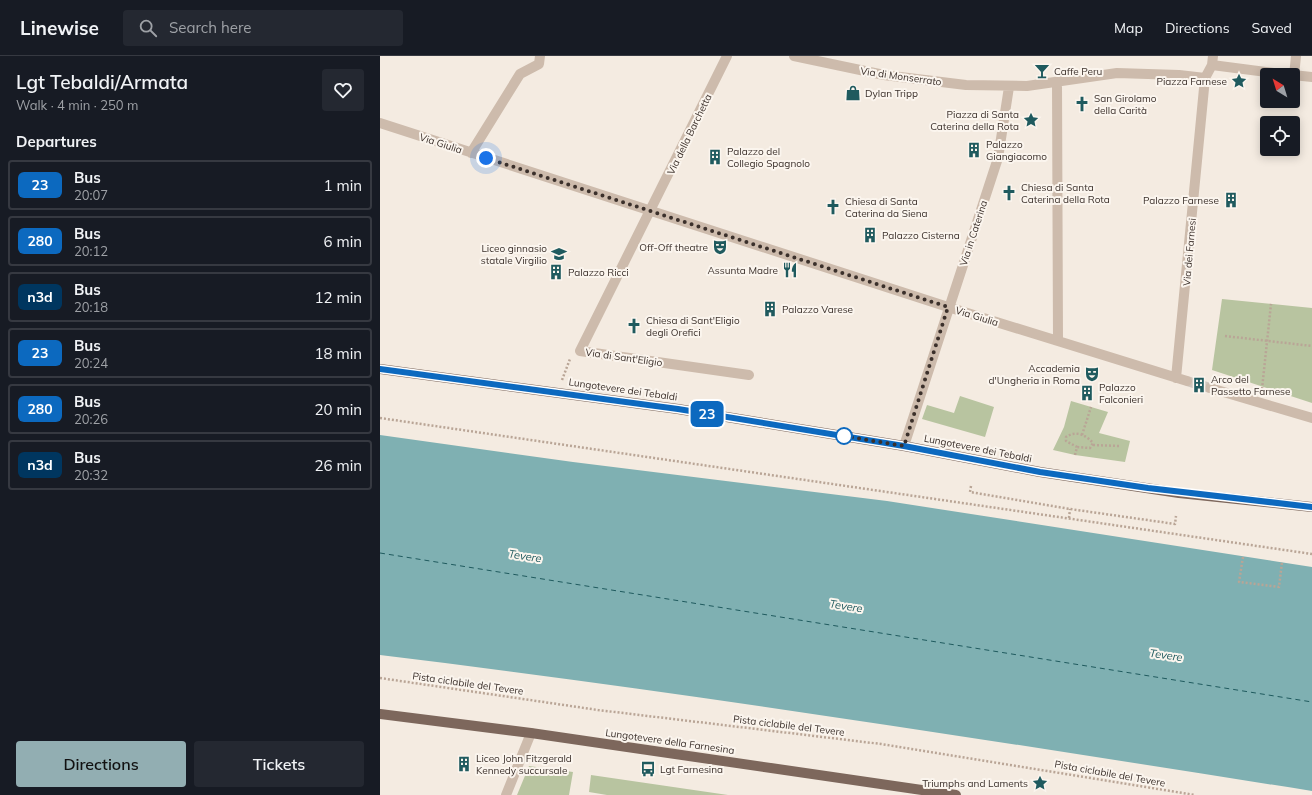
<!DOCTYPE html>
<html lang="en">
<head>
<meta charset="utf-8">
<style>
	:root { --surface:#171b24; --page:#242831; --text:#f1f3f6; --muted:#9ea1a6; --line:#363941; --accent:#92aeb2 }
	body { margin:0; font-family:Mulish,sans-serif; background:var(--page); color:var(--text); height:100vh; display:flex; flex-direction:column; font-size:15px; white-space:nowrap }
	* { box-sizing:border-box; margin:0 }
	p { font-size:13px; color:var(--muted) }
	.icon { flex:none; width:22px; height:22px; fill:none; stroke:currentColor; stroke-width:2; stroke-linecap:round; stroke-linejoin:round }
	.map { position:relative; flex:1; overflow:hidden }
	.sheet { display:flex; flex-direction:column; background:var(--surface); width:380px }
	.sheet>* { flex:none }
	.badge { padding:0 8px; border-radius:6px; font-size:14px; line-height:26px }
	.needle { width:26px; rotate:322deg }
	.buttons { position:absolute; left:880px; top:12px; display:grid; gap:8px }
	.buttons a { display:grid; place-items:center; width:40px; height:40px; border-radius:4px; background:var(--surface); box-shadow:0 2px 10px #0003; font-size:20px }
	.you { position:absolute; width:20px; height:20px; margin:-10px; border:3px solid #fff; border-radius:50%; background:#1a73e8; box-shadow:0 0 0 6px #1a73e833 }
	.map>.badge { position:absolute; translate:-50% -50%; box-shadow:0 0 0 2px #fff }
	h2 { padding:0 16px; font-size:15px; line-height:36px }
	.round { display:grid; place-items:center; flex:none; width:42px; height:42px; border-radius:4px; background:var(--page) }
	.head { display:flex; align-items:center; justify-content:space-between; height:68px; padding:0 16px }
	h1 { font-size:19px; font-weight:600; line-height:30px }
	.action { display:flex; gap:8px; margin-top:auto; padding:8px 16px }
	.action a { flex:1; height:46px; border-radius:4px; background:var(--accent); color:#111; font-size:16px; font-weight:600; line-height:46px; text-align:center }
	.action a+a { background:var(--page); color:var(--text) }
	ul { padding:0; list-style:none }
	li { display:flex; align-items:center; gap:12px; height:50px; margin:0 8px 6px; padding:0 8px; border:2px solid var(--line); border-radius:4px }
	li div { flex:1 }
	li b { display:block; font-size:15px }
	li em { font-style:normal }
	li .badge { min-width:44px; font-weight:700; text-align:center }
	header { display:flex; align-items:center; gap:24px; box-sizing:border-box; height:56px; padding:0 20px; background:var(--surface); border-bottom:1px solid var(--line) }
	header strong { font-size:19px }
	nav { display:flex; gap:22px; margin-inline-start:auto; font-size:14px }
	.search { width:280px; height:36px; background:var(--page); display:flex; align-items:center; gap:10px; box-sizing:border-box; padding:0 14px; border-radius:4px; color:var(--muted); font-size:15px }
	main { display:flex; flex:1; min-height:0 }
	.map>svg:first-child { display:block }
</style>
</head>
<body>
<header>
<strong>Linewise</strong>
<div class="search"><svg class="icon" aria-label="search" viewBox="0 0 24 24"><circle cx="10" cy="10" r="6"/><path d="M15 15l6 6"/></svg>Search here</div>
<nav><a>Map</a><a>Directions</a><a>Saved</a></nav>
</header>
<main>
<section class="sheet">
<div class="head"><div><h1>Lgt Tebaldi/Armata</h1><p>Walk · 4 min · 250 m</p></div><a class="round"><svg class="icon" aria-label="heart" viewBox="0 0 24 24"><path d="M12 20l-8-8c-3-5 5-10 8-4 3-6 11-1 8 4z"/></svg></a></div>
<h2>Departures</h2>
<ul>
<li><span class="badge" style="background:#0c69bf;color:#fff">23</span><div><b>Bus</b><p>20:07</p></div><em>1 min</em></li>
<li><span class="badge" style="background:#0c69bf;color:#fff">280</span><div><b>Bus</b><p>20:12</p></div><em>6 min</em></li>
<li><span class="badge" style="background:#00365f;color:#fff">n3d</span><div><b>Bus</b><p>20:18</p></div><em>12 min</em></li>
<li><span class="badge" style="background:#0c69bf;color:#fff">23</span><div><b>Bus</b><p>20:24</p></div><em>18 min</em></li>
<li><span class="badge" style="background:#0c69bf;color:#fff">280</span><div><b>Bus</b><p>20:26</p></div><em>20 min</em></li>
<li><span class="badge" style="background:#00365f;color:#fff">n3d</span><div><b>Bus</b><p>20:32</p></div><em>26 min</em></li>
</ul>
<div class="action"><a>Directions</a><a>Tickets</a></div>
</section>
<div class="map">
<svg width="932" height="739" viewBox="0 0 932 739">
	<rect width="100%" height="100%" fill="#f4ebe1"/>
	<path fill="#b8c4a0" d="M842 243 932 252V347L832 314Z
		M580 340 614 351 605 381 542 363 547 349 574 357Z
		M691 345 728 356 719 377 750 385 745 406 695 399 673 394 684 371Z
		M149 710 193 716 189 739H137Z
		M211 719 348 739H227L209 736Z"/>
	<path fill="#7fb0b2" d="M0 379 193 406 507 445 932 511V735C622 686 312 637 0 599Z"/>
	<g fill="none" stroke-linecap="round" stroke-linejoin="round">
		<path stroke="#1f5a5e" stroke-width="1" stroke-dasharray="5 4" stroke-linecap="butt" d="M0 497 932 646"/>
		<path stroke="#cfc6bd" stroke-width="10" stroke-dasharray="10 5" stroke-linecap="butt" d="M807 325 830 332"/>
		<path stroke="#b9a596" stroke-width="2.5" stroke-dasharray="2 2" stroke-linecap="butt" d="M845 280 932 290
			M182 324 190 303
			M882 333 891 248
			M0 362 932 498
			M702 379 711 351
			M713 389 739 390
			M695 399 697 391 686 385V381C696 374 706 379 713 387L710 392 697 391
			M591 430 590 436 690 453 795 468 796 460
			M689 462 690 453
			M863 501 859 526 899 531 902 506
			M0 622 218 654 501 688 815 739"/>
		<path stroke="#cdbbac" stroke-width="10" d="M347 0 200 295 369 319
			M414 0 504 19 586 29 647 30 737 17 799 19 825 22
			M833 0 832 9 910 19
			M913 19 932 21
			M914 20 916 0
			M677 26 678 285
			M0 67 568 251 807 325
			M91 97 140 18 159 8 160 0
			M796 322 825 22 832 9
			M830 332 932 362
			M524 390 618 102 629 31
			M126 739 151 677"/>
		<path stroke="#7d675c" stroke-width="10" d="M0 313 298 353 524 390 660 416 799 437 932 451
			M0 658 151 677 576 739"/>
	</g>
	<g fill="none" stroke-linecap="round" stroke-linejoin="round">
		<g stroke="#fff" stroke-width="9">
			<path id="line" d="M0 313 298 353 524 390 660 416 768 432 932 451"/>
		</g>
		<use href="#line" stroke="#0c69bf" stroke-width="6"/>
		<path stroke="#3b302b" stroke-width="4" stroke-dasharray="0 7.2" d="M106 102 568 251 524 390 464 380"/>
	</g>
	<defs>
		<g id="bar-bare" transform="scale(1.2)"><path d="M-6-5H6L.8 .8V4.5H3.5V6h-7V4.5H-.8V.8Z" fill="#1f5a5e" stroke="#fbf5ee" stroke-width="2.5" paint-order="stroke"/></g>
		<g id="sight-bare" transform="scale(1.2)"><path d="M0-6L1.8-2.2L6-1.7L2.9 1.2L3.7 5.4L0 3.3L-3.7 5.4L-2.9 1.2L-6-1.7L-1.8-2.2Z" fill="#1f5a5e" stroke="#fbf5ee" stroke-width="2.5" paint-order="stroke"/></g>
		<g id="shop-bare" transform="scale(1.2)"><path d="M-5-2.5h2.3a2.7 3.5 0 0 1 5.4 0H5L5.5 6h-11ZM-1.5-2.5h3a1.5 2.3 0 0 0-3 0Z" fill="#1f5a5e" stroke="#fbf5ee" stroke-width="2.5" paint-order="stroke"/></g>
		<g id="church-bare" transform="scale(1.2)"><path d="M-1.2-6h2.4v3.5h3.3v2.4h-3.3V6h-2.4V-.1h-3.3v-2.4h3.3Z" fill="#1f5a5e" stroke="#fbf5ee" stroke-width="2.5" paint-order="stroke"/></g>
		<g id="building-bare" transform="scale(1.2)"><path d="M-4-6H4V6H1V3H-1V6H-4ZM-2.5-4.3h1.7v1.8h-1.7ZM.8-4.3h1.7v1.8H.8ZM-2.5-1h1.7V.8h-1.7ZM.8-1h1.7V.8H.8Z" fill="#1f5a5e" stroke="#fbf5ee" stroke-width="2.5" paint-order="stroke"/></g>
		<g id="theatre-bare" transform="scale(1.2)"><path d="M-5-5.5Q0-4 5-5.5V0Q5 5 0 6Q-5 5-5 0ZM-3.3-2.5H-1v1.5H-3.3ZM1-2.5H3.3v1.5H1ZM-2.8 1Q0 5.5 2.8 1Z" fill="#1f5a5e" stroke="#fbf5ee" stroke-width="2.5" paint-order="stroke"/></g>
		<g id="school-bare" transform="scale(1.2)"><path d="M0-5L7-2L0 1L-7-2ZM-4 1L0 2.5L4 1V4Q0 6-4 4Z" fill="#1f5a5e" stroke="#fbf5ee" stroke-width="2.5" paint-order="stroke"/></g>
		<g id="restaurant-bare" transform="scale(1.2)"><path d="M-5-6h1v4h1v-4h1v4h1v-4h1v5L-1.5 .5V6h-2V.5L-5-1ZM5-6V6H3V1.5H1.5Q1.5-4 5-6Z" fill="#1f5a5e" stroke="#fbf5ee" stroke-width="2.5" paint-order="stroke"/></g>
		<g id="bus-bare" transform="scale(1.2)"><path d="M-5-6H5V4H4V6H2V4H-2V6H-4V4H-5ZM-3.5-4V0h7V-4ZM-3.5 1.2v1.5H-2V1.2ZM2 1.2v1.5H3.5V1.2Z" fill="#1f5a5e" stroke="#fbf5ee" stroke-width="2.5" paint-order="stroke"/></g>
	</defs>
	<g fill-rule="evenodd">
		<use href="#bar-bare" x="662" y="15"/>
		<use href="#sight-bare" x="859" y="25"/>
		<use href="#shop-bare" x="473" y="37"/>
		<use href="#church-bare" x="702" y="48"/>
		<use href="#sight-bare" x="651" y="64"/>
		<use href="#building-bare" x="594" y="94"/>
		<use href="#building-bare" x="335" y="101"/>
		<use href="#church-bare" x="629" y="137"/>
		<use href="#building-bare" x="851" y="144"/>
		<use href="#church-bare" x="453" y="151"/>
		<use href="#building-bare" x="490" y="179"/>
		<use href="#theatre-bare" x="340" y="191"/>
		<use href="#school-bare" x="179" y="198"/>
		<use href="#restaurant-bare" x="410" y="214"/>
		<use href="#building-bare" x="176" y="216"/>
		<use href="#building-bare" x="390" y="253"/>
		<use href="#church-bare" x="254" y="270"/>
		<use href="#theatre-bare" x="712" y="318"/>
		<use href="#building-bare" x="819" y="329"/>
		<use href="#building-bare" x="707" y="337"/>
		<use href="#building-bare" x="84" y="708"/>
		<use href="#bus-bare" x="268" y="713"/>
		<use href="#sight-bare" x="660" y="727"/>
	</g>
	<circle fill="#fff" stroke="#0c69bf" stroke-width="2" cx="464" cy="380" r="8"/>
	<g text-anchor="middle" stroke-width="4" stroke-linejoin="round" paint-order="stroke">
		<g font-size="10" fill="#3b302b" stroke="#fbf5ee" text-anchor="start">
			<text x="674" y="19">Caffe Peru</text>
			<text x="847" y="29" text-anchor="end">Piazza Farnese</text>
			<text x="485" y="41">Dylan Tripp</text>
			<text x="714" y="46">San Girolamo<tspan x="714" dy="12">della Carità</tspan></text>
			<text x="639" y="62" text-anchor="end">Piazza di Santa<tspan x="639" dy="12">Caterina della Rota</tspan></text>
			<text x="606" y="92">Palazzo<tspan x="606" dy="12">Giangiacomo</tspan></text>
			<text x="347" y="99">Palazzo del<tspan x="347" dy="12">Collegio Spagnolo</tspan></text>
			<text x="641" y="135">Chiesa di Santa<tspan x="641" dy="12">Caterina della Rota</tspan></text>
			<text x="839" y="148" text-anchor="end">Palazzo Farnese</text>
			<text x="465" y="149">Chiesa di Santa<tspan x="465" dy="12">Caterina da Siena</tspan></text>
			<text x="502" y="183">Palazzo Cisterna</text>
			<text x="328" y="195" text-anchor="end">Off-Off theatre</text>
			<text x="167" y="196" text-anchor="end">Liceo ginnasio<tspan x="167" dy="12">statale Virgilio</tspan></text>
			<text x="398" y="218" text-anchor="end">Assunta Madre</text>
			<text x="188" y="220">Palazzo Ricci</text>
			<text x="402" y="257">Palazzo Varese</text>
			<text x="266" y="268">Chiesa di Sant'Eligio<tspan x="266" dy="12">degli Orefici</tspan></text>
			<text x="700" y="316" text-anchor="end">Accademia<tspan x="700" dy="12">d'Ungheria in Roma</tspan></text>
			<text x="831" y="327">Arco del<tspan x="831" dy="12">Passetto Farnese</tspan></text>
			<text x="719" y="335">Palazzo<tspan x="719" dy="12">Falconieri</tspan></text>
			<text x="96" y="706">Liceo John Fitzgerald<tspan x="96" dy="12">Kennedy succursale</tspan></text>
			<text x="280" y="717">Lgt Farnesina</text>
			<text x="648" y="731" text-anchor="end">Triumphs and Laments</text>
		</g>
		<g font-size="10" fill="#3b302b" stroke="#fbf5ee">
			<text transform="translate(521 20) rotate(8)" y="4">Via di Monserrato</text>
			<text transform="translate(309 78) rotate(-64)" y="4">Via della Barchetta</text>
			<text transform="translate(61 87) rotate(18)" y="4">Via Giulia</text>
			<text transform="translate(593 177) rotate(-72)" y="4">Via in Caterina</text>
			<text transform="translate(809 196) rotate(-85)" y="4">Via dei Farnesi</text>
			<text transform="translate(597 260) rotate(17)" y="4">Via Giulia</text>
			<text transform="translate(244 301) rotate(8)" y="4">Via di Sant'Eligio</text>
			<text transform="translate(243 333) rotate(8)" y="4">Lungotevere dei Tebaldi</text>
			<text transform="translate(598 392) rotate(11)" y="4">Lungotevere dei Tebaldi</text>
			<text transform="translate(88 627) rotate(8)" y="4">Pista ciclabile del Tevere</text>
			<text transform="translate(409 669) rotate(7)" y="4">Pista ciclabile del Tevere</text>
			<text transform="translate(290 685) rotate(8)" y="4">Lungotevere della Farnesina</text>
			<text transform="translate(730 717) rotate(10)" y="4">Pista ciclabile del Tevere</text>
		</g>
		<g font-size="11" font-style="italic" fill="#1f5a5e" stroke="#fbf5ee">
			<text transform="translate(145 500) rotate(9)" y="4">Tevere</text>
			<text transform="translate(466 550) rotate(9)" y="4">Tevere</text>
			<text transform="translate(786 599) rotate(8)" y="4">Tevere</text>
		</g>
	</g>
</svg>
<div class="buttons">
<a><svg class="needle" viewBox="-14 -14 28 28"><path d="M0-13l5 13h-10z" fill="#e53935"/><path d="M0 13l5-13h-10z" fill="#9ea1a6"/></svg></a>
<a><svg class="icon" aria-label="locate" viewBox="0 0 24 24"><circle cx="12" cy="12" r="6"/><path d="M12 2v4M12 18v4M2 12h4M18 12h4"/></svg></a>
</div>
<div class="you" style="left:106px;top:102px"></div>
<b class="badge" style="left:327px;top:358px;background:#0c69bf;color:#fff">23</b>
</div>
</main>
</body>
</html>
